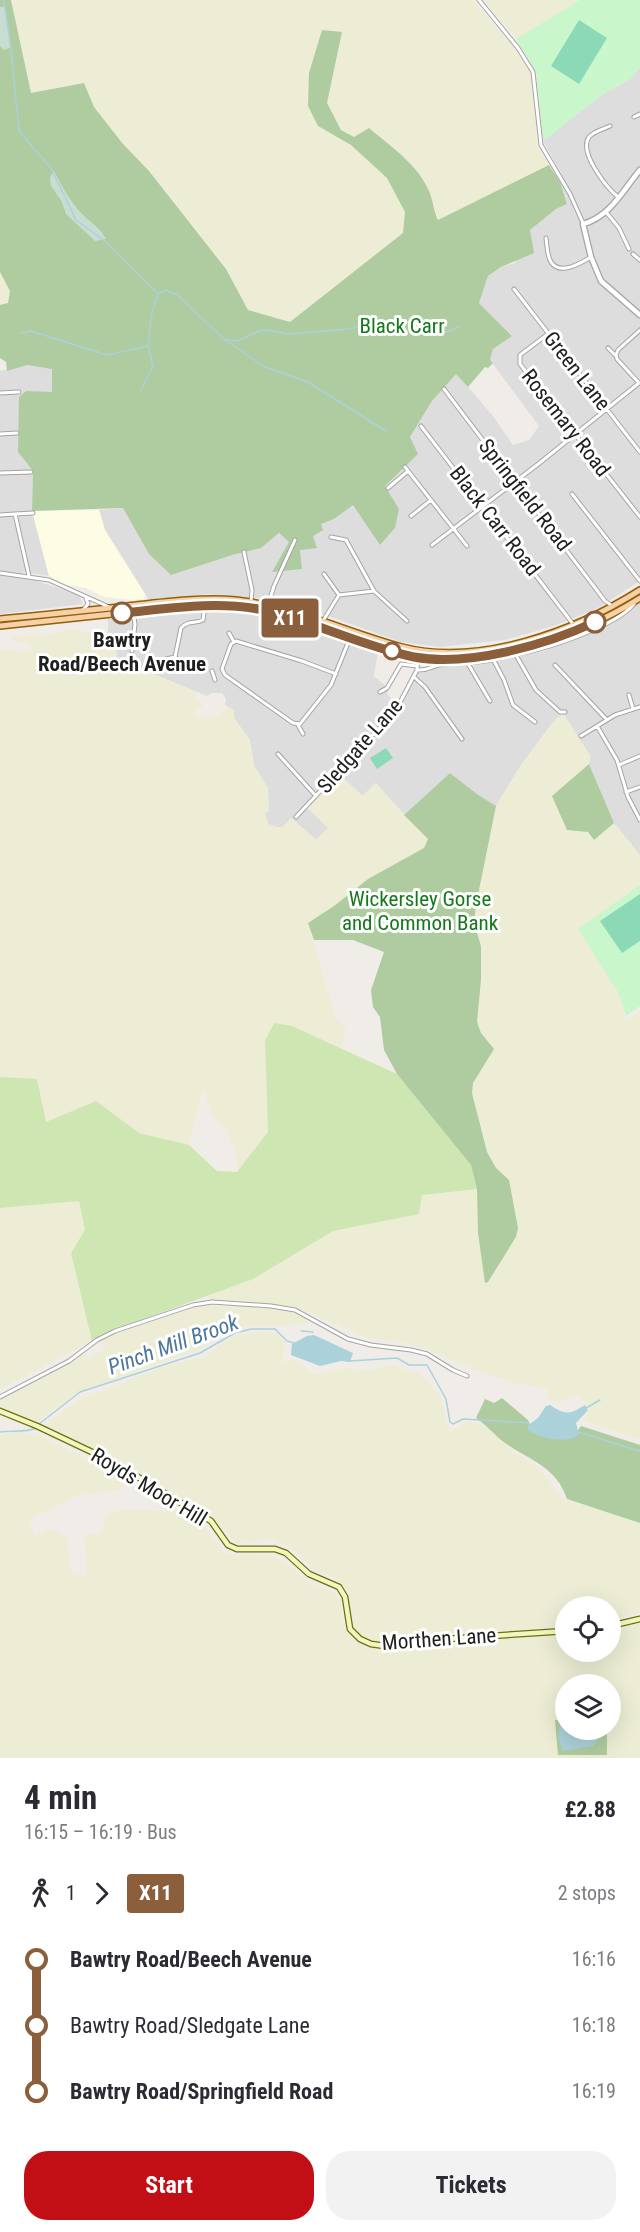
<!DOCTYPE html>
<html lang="en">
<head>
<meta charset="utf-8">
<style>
	:root { --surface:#fff; --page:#f2f2f3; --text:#2b2b33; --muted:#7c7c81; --accent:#c20e15 }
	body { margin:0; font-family:"Roboto Condensed",sans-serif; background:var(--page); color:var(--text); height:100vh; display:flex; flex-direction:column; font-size:22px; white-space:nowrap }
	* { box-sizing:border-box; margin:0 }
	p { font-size:20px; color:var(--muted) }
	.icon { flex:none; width:33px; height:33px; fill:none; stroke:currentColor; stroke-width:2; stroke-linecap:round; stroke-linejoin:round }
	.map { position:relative; height:1758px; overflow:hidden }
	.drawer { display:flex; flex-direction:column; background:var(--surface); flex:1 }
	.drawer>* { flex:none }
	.badge { padding:0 12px; border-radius:4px; font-size:21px; line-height:39px }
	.fabs { position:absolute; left:555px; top:1596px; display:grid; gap:12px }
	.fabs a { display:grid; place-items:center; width:66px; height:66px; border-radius:50%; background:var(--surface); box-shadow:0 6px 24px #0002; font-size:30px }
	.map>.badge { position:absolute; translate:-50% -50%; box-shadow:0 0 0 3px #fff }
	.legs { display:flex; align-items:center; gap:9px; height:66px; padding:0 24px; font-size:20px }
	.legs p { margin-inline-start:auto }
	.summary { display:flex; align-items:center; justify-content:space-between; height:102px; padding:0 24px }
	h1 { font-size:33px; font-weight:700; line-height:45px }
	.action { display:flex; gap:12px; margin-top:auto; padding:12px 24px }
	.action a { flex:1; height:69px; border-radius:24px; background:var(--accent); color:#fff; font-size:24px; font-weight:700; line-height:69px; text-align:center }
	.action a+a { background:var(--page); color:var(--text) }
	ul { padding:0 24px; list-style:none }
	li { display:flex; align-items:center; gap:21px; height:66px; font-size:22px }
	li i { display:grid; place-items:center; width:9px; height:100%; margin:0 8px; background:currentColor }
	li i::after { content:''; width:15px; height:15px; margin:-8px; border:4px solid; border-radius:50%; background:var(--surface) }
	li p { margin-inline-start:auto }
	li:first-child i { background:linear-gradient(#0000 50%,currentColor 0) }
	li:last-child i { background:linear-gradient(currentColor 50%,#0000 0) }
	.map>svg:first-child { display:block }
</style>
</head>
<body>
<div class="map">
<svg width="640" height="1758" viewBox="0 0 640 1758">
	<rect width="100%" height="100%" fill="#f0ede8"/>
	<path fill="#dedddd" d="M640 68V581L598 608 554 626 504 640 440 647 401 642 331 617 258 598 209 594 149 600 105 530 99 510 123 508 149 554 232 555 261 548 279 533 289 542 302 569 300 550 321 524 334 519 353 504 381 545 399 509 385 486 397 473 410 437 432 401 456 373 493 416 513 445 529 440 539 426 490 360 493 349 512 335 479 303 488 276 501 267 515 263 530 230 556 209 567 204 560 182 562 175 543 141 603 94 630 79Z
		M27 365 52 368V393L26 391 18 452 33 471 32 511 49 576 23 572 25 577 79 595 83 604 0 614V371Z
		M640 602V855L614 823 589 764 590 755 553 722 521 765 496 806 477 794 450 773 404 815 376 783 316 840 291 818 283 827H276L268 824 265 813 268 788 254 766 250 740 234 718V710L225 705 226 699 222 693H212L207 696 117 659 115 641 108 638V619L211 610 257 612 378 651 374 676 389 689 387 694 400 708 418 673 429 672 439 666 491 661 544 651 602 627Z"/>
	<path fill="#fdfce4" d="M99 510 105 530 145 594 144 599 131 600 104 597 86 588 63 584 49 576 32 511Z"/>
	<path fill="#ecedd4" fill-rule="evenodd" d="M15 0H473L514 48 530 71 534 84 537 148 540 149 549 165 438 220 433 211 429 189 354 137 341 130 327 103 342 32 318 126 351 145 387 178 405 212 403 234 290 322 272 318 248 310 226 268 149 171 123 144 94 107 84 83 31 93 12 10V3Z
		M484 0H580L516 39Z
		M0 272 10 291 8 304 0 305Z
		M73 629 115 641 117 659 196 692 195 698 204 704 193 714 194 717H214L222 713 227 707 234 710V718L250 740 254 766 268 788 269 811 265 813 268 824 276 827H283L291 818 316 840 328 828 307 808 339 774 363 796 375 783 428 839 424 848 368 879 334 906 308 923 336 1019 346 1029 342 1048 292 1026 265 1041 268 1132 238 1172 235 1151 226 1129 213 1117 204 1091H202L189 1145 139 1133 125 1124 46 1122 37 1079 0 1077V649L30 652 31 644 13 641V637L35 634 39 636Z
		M563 713 590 755 589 764 552 796 594 840 614 823 640 855V885L578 929 618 992 626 1020 640 1011V1439L583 1421 590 1407 577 1395 558 1402 547 1400 549 1390 524 1383 516 1384 455 1362 428 1349 397 1341 370 1339 295 1307 211 1300 208 1296 253 1279 333 1231 419 1214 422 1195 477 1189 478 1233 485 1283 488 1282 516 1237 518 1228 509 1180 496 1168 487 1152 472 1093 473 1083 494 1049 481 1033 477 1022 481 966V946L474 923 476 905 496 806 521 765 553 722Z
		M79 1201 85 1231 71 1254 92 1341 0 1389V1208Z
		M198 1306 269 1307 294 1311 312 1320 309 1323 270 1327 248 1325 213 1338 201 1349 78 1392 37 1422 0 1408V1400L83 1354 89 1359 104 1350 102 1340 116 1333Z
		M255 1332 278 1334 285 1344 282 1362 297 1360 314 1375 345 1368 371 1370 393 1365 419 1374 440 1394 449 1433 465 1421 482 1423 512 1451 538 1467 565 1500 640 1521V1613L611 1619 610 1606H566L565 1626 441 1637 430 1635 421 1639 374 1642 359 1635 353 1626 347 1590 332 1576 315 1571 295 1550 272 1539 238 1544 214 1520 150 1478 44 1426 76 1401 166 1366 207 1356 222 1343 235 1336Z
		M18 1432 40 1436 132 1480 119 1490 77 1496 30 1519 32 1531 35 1536 51 1529 67 1537 72 1575H87L84 1535 100 1533 103 1530 105 1514 123 1510 176 1511 206 1528 225 1554 270 1555 290 1566 310 1583 332 1591 341 1601 343 1623 348 1633 353 1639 366 1647 377 1649 392 1648 557 1634 565 1638 566 1652H610L611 1631 640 1623V1758H0V1435ZM566 1684H610V1730H566Z"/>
	<path fill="#cde6b2" d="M274 1023 292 1026 397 1074 471 1165 477 1189 422 1195 419 1214 333 1231 253 1279 106 1333 92 1341 71 1253 85 1230 79 1201 0 1208V1077L37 1079 46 1122 96 1101 139 1133 189 1145 217 1171 237 1172 268 1132 265 1041Z"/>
	<path fill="#aecc9f" d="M0 0H11L31 93 84 83 94 107 123 144 149 171 226 269 248 310 290 322 403 233 405 212 387 178 351 145 318 126 308 106 309 73 322 30 342 32 327 103 341 130 354 137 369 128C389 145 417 164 428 189 433 198 433 210 438 220L549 165 560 182 567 204 556 209 530 230 534 253 501 267 488 276 479 303 512 336 493 349 490 360 493 363 488 368 485 367 468 387 456 374 432 401 410 437 418 454 385 486 399 509 395 528 380 545 353 505 334 519 321 524 323 530 313 536 317 548 300 550 302 569 272 572 289 542 279 533 261 548 232 555 171 575 149 554 123 508 32 511 33 471 18 452 19 397 26 391 52 392V369L27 365 7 371 6 362 0 358V305L8 303 10 291 0 272Z
		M589 764 614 823 594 840 588 832 567 830 552 796Z
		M450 773 477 794 496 806 476 905 474 923 481 946V980L477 1022 481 1033 494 1049 473 1083 472 1093 487 1152 496 1168 509 1180 518 1228 516 1237 488 1282 485 1283 478 1233 477 1189 471 1165 397 1074 384 1050 380 1017 373 1007 371 990 384 952 353 940H314L308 923 334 906 368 879 424 848 428 839 404 815Z
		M502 1398 528 1420 533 1431 575 1434 581 1426 640 1445V1523L567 1499C556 1466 530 1461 505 1443 495 1436 487 1425 476 1418L485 1399 494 1403Z
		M565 1719 566 1730H607V1755H558L555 1720Z"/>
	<path fill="#c6ddd1" d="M5 6 11 47 4 50 0 46V7Z
		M54 171C63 188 70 202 83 215 92 224 100 227 106 239L95 241 66 214 62 202 51 186 50 177Z"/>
	<path fill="#c9f6cb" d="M580 0H640V68L630 79 603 94 543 141 536 72 516 39Z
		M640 885V1006L626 1016 618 992 578 929Z"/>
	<path fill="#8cd9b8" d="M579 20 607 38 579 84 551 66Z
		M386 748 393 758 377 769 370 758Z
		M640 894V941L622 953 600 921Z"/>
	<path fill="#abd1da" d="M314 1335 353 1353 350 1362 341 1361 320 1366 291 1355 292 1344 307 1336Z
		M550 1405C567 1416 570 1414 585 1405L588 1410 576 1423 579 1435C564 1444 544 1439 529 1431L527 1426 538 1418 546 1406Z
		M565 1726 566 1730H595L598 1732 597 1742 593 1746 563 1751 558 1738 559 1727Z"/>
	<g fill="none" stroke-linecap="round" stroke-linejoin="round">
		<path stroke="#abd1da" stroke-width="1.5" d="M4 0 11 49 19 131 51 168 76 220 105 241 158 294 165 290 176 294 224 339 238 341 259 331 268 330 288 334 349 329 378 321 408 322 446 332 459 327
			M22 333 31 331 107 355 148 346
			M225 340 265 367 308 382 386 431
			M141 390 153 366 148 346 152 312 158 294
			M301 1331 313 1332
			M350 1361 397 1358 409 1365H427L446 1399 450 1422 453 1424 463 1419 529 1423
			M586 1408 600 1400
			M39 1424 80 1392 200 1353 235 1333 251 1329H275L287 1341 294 1343
			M0 1432C11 1430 26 1433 36 1428
			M578 1432 640 1451"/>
		<g stroke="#a4a4a4" stroke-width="5">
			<path id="minor" d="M479 0 518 48 533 72 541 145 570 194 583 223
				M634 117 640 114
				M610 126C604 129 594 131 589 137 578 152 607 188 618 197
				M606 212 619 228 629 249
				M546 238C547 245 547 256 551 262 560 276 581 263 591 257
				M633 254 640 260
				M514 289 640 452
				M548 334 520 355V364L640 517
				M608 348 615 355
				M639 383 617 359 616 355 618 350 640 330
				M444 389 605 601 611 605
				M0 393 19 392
				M421 426 573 624
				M0 434 17 433
				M405 467 467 546
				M0 473 31 472
				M388 488 408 471
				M572 494 640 581
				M15 514 33 513
				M0 515 15 514 29 576
				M411 516 431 500
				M331 537 346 540 374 591
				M432 545 537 465 639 383
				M244 552 252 590 251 602
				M0 573 49 580 109 607
				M324 574 339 595
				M268 605 274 586 295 540
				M83 610 88 604 86 598
				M323 621 339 595 374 591 407 621
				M229 633 234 642
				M133 642 143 646
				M132 651 135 624 133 612
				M515 654C545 650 616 626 634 604
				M175 657 182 664
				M418 657 417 670C427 671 430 667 439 665 462 660 493 667 513 650L536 690 560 712H565
				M166 659 175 657 181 628C188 620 195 624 203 620L205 605
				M493 659 504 680 513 705 535 722
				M467 662 490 701
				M555 665 607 720
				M212 671 215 680
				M336 674 302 661 236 641 231 644 222 669 225 675 293 723 300 724 331 685 350 638 346 630
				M414 677 425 687 462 739
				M380 692 387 688 401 664 417 666
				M629 695 633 709
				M298 725 303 734
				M597 726 617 760 628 797 640 820
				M581 736 615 715 640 707
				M278 754 316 796
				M619 765 640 756
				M626 792 640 787
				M296 817 396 710 417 670
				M0 1397 69 1361 97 1340 115 1331 193 1305 212 1302 271 1306 295 1310 348 1339 371 1345 411 1350 427 1354 453 1370 467 1376"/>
		</g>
		<g stroke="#a4a4a4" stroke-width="7">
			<path id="tertiary" d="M640 170C623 190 610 217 583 224L591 257 601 281 640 315"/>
		</g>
		<g stroke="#6a720d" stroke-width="7">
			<path id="secondary" d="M0 1411 37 1426 113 1462 211 1521 228 1545 237 1549H275L286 1553 309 1574 339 1587 345 1597 350 1629 360 1639 371 1644 385 1646 446 1639 566 1631
				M610 1626 640 1619"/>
		</g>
		<g stroke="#92600b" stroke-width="8">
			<path id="primary" d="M0 619C42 615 85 611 127 606 163 602 200 597 236 600 294 606 346 632 402 647 479 667 575 631 640 590
				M0 626C44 621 88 617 131 612 168 608 204 603 240 607 296 613 348 639 402 654 475 673 578 637 640 598"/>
		</g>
		<use href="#minor" stroke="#fff" stroke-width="3"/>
		<use href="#tertiary" stroke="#fff" stroke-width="4.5"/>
		<use href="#secondary" stroke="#f5f5c0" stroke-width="4.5"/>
		<use href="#primary" stroke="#f6d1a7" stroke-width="5"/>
	</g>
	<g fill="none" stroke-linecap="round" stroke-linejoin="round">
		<g stroke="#fff" stroke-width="14">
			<path id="line-1" d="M122 613C167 609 212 601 258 609 311 620 361 646 414 657 468 667 546 645 595 622"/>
		</g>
		<use href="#line-1" stroke="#8b5e3c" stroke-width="9"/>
	</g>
	<g fill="#fff" stroke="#8b5e3c" stroke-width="3">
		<circle cx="122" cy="613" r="10"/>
		<circle cx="595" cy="622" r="10"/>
		<circle cx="392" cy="651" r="8"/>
	</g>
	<g text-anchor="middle" stroke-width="6" stroke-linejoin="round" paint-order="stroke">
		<g font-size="21" fill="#147919" stroke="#fff">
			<text x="402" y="333">Black Carr</text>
			<text x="420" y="906">Wickersley Gorse<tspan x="420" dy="24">and Common Bank</tspan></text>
		</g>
		<g font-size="21" fill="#202020" stroke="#fff">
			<text transform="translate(577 371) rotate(52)" y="7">Green Lane</text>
			<text transform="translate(566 423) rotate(52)" y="7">Rosemary Road</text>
			<text transform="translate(525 495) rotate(52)" y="7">Springfield Road</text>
			<text transform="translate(495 521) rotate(52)" y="7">Black Carr Road</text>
			<text transform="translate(360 746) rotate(-49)" y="7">Sledgate Lane</text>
			<text transform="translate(149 1487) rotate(31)" y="7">Royds Moor Hill</text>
			<text transform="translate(439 1639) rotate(-4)" y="7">Morthen Lane</text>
		</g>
		<g font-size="21" font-weight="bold" fill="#202020" stroke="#fff">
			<text x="122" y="647">Bawtry<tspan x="122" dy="24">Road/Beech Avenue</tspan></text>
		</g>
		<g font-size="22" font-style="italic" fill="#4c769b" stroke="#fff">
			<text transform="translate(173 1344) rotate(-20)" y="8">Pinch Mill Brook</text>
		</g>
	</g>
</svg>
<div class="fabs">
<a><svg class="icon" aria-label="locate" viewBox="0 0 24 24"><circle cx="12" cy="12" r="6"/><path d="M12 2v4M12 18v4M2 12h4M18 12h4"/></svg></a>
<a><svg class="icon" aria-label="layers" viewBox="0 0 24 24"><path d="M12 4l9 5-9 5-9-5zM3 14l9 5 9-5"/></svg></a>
</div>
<b class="badge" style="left:290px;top:618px;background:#8b5e3c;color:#fff">X11</b>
</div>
<section class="drawer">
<div class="summary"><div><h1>4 min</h1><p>16:15 – 16:19 · Bus</p></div><b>£2.88</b></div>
<div class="legs"><svg class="icon" aria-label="walk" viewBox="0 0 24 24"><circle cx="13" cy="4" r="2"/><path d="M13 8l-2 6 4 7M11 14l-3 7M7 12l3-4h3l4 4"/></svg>1<svg class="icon" aria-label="forward" viewBox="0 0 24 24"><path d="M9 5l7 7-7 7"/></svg><b class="badge" style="background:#8b5e3c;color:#fff">X11</b><p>2 stops</p></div>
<ul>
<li><i style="color:#8b5e3c"></i><b>Bawtry Road/Beech Avenue</b><p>16:16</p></li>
<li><i style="color:#8b5e3c"></i><span>Bawtry Road/Sledgate Lane</span><p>16:18</p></li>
<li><i style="color:#8b5e3c"></i><b>Bawtry Road/Springfield Road</b><p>16:19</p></li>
</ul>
<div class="action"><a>Start</a><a>Tickets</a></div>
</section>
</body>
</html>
